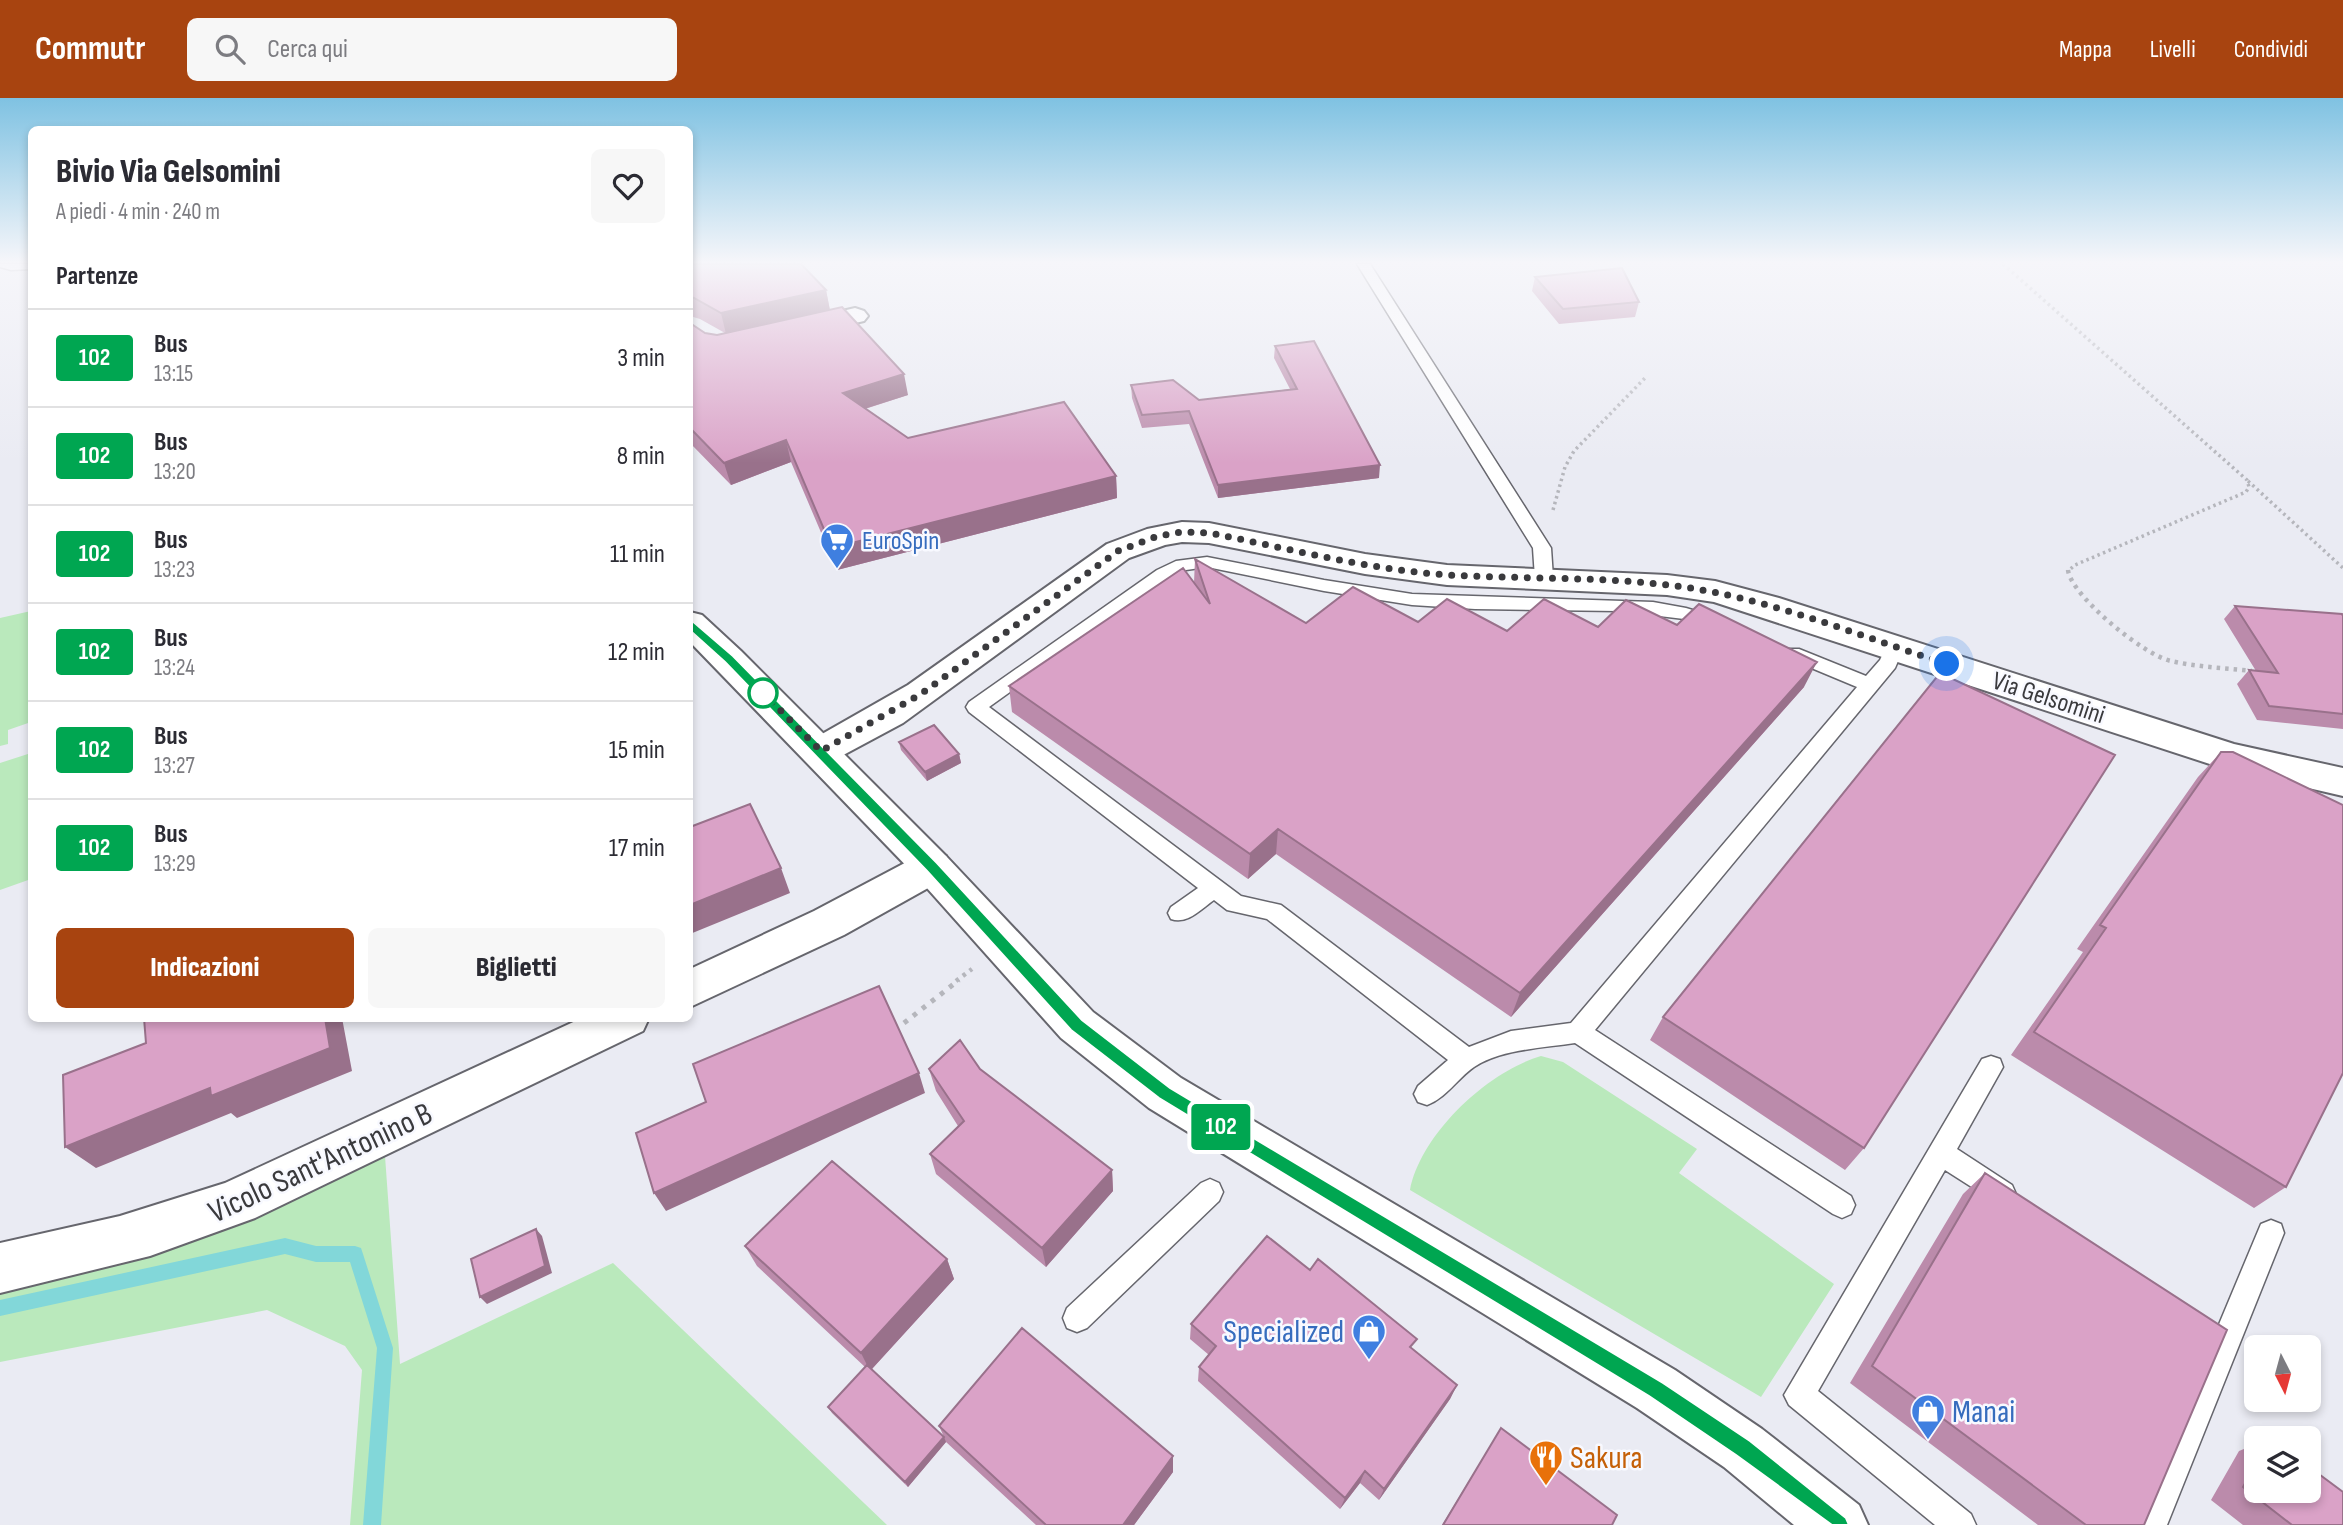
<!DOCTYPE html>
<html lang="it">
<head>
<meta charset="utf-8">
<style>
	:root { --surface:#fff; --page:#f7f7f7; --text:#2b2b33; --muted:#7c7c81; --line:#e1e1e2; --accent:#a84410 }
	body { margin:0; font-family:"Sofia Sans Condensed",sans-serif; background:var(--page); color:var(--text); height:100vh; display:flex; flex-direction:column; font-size:26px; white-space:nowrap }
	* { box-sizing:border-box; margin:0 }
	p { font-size:23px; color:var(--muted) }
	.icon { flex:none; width:38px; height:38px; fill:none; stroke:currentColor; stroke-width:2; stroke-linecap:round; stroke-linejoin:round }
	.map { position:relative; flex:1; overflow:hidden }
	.details { position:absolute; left:28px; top:28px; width:665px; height:896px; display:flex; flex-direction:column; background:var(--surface); border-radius:10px; box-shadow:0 4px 10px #0003 }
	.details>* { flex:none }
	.badge { padding:0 14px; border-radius:5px; font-size:24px; line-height:46px }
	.needle { width:46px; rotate:174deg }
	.tools { position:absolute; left:2244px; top:1237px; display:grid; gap:14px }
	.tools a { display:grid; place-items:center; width:77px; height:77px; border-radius:10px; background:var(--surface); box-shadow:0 4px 10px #0003; font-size:35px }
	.you { position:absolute; width:35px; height:35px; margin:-18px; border:5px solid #fff; border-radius:50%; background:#1a73e8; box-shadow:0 0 0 10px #1a73e833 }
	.map>.badge { position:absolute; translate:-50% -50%; box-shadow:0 0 0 4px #fff }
	h2 { padding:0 28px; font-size:26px; line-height:63px }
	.round { display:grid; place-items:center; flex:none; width:74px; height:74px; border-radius:10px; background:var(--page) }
	.overview { display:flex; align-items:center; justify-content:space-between; height:119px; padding:0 28px }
	h1 { font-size:33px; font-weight:800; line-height:52px }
	.primary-button { display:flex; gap:14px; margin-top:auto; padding:14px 28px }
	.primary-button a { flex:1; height:80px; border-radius:10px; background:var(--accent); color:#fff; font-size:28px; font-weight:800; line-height:80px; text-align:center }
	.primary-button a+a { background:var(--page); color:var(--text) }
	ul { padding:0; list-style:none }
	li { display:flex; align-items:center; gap:21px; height:98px; padding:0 28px; border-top:2px solid var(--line) }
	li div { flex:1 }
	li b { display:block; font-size:26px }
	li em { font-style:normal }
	li .badge { min-width:77px; font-weight:700; text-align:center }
	header { display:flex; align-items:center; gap:42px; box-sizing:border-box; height:98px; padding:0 35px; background:var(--accent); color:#fff }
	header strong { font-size:33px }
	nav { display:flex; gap:38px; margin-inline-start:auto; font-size:24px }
	.search { width:490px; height:63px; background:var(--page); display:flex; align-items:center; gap:18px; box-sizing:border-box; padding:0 24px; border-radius:10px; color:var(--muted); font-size:26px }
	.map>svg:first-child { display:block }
</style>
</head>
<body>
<header>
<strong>Commutr</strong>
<div class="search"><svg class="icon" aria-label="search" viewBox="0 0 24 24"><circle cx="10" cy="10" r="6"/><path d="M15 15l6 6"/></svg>Cerca qui</div>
<nav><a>Mappa</a><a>Livelli</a><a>Condividi</a></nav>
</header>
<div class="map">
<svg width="2343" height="1427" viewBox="0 0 2343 1427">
	<rect width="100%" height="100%" fill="#eaebf3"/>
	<path fill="#bae9bc" d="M31 513V624L8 632V646L0 648V520Z
		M31 655V781L0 792V665Z
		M1541 958 1563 964 1697 1051 1679 1075 1834 1186 1761 1299 1410 1092C1421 1036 1487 974 1541 958Z
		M382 1051 385 1058 400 1266 613 1165 887 1427H350L362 1272 345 1248 267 1212 0 1264V1186Z"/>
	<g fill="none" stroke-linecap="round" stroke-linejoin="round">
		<path fill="#82d7d9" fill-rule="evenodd" d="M285 1140 316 1148H355L361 1150 363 1156 393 1250 381 1427H363L377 1250 350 1164H316L285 1156 0 1218V1202Z"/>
		<g stroke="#66666d" stroke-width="3">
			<path id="service" d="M0 166H32V171L11 172 0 169Z
				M1357 166H1370L1551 450 1553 480 1550 484 1544 486 1535 480 1533 450Z
				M1207 459 1324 482 1412 496 1653 504 1686 510 1722 521 1725 525 1716 531 1684 521 1618 513 1475 511 1412 507 1324 493 1207 469 1186 472 1169 480 989 609 1241 798 1281 807 1469 949 1511 933 1571 925 1857 589 1785 559 1783 555 1785 551H1799L1866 578 1880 562 1888 545H1902L1904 549 1895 570 1595 932 1851 1098 1855 1107 1851 1116 1842 1120 1833 1116 1575 945C1543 950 1502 951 1474 969 1457 981 1446 1000 1427 1007L1418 1004 1414 996 1418 988 1448 962 1267 821 1227 812 1214 802C1201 811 1187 827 1171 821L1168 815 1171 809 1198 790 969 614 966 609 969 604 1157 472 1176 463Z
				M1991 958 2000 961 2003 969 1957 1051 2012 1087 2016 1096 2012 1105 2003 1109 1945 1072 1818 1293 1971 1416 1976 1427H1935L1789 1307 1784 1297 1982 961Z
				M1210 1081 1219 1085 1223 1094 1219 1103 1087 1230 1077 1234 1067 1230 1063 1220 1067 1210 1201 1085Z
				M2271 1122 2281 1126 2284 1135 2167 1427H2135L2261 1126Z"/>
		</g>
		<g stroke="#66666d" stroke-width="4">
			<path id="minor" d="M855 210 864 213 868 218 864 223 799 238 790 235 786 230 790 225Z
				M1182 424 1209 425 1365 456 1447 467 1667 477 1715 483 1779 500 2234 646 2343 670V698L2219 669 1714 504 1667 497 1447 487 1365 476 1209 445 1182 444 1165 447 1129 460 903 625 834 662 821 666 808 662 803 653 808 644 908 587 1107 446 1147 431Z
				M932 753 946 758 952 769 946 780 844 837 690 909V871L814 813 918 758Z
				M582 920H649L643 933 255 1120 150 1158 0 1195V1145L120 1118 225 1085Z"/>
		</g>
		<g stroke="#66666d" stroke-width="4">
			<path id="secondary" d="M690 514 702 517 741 553 946 758 1093 914 1181 980 1675 1272 1762 1331 1859 1407 1868 1427H1794L1724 1369 1637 1310 1149 1010 1061 940 918 780 690 544Z"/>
		</g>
		<path stroke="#b5b6bc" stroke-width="3.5" stroke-dasharray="2.5 3.5" stroke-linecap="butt" d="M2003 166 2247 382 2249 389 2246 394 2075 467 2067 474
			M2248 383 2343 470
			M1553 412 1565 369 1574 353 1646 279"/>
		<path stroke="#b5b6bc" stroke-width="4.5" stroke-dasharray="3.5 5" stroke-linecap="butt" d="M2068 472C2071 498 2145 558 2171 563 2197 569 2225 570 2252 573
			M956 883 972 871"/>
		<path stroke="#b5b6bc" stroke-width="5" stroke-dasharray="4.5 7" stroke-linecap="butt" d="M904 925 959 882"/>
		<use href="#service" fill="#fff" fill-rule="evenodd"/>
		<use href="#minor" fill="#fff" fill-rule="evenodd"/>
		<use href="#secondary" fill="#fff" fill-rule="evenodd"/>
	</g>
	<path fill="#bb8bab" d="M690 166 826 192 830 212 908 297 865 311 908 340 1116 378 1117 400 837 472 791 364 731 387 690 345V225L705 235 717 237 725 235 700 221 690 218Z
		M1535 179 1639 204 1635 219 1559 226 1532 193Z
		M1275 248 1379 380 1218 400 1189 326 1142 330 1132 300 1131 287 1199 302 1290 291 1274 260Z
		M1195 461 1306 525 1418 524 1507 533 1598 529 1804 589 1511 919 1276 756 1248 781 1012 614 1009 588 1194 485Z
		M2235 508 2343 518V631L2257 622 2237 586 2249 572 2256 573 2224 521Z
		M899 644 959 656 961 665 927 683 901 652Z
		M2221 654 2286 1089 2254 1110 2011 957 2083 854 2077 851 2198 679Z
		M1663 919 1864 1050 1845 1072 1650 942Z
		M929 971H980L1112 1072 1113 1093 1046 1169 936 1076 930 1056 958 1028 936 993Z
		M1985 1075 2144 1427H2038L1850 1285 1963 1096Z
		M745 1148 947 1161 954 1181 872 1271 944 1339 939 1328 1173 1374 1134 1427H1036L946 1344 908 1389 832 1315 828 1309 865 1269 757 1168Z
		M1191 1226 1412 1251 1457 1287 1450 1301 1379 1402 1360 1385 1340 1411 1198 1283 1199 1269 1209 1257 1190 1241Z
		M1501 1330 1612 1427H1442Z
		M2256 1346V1393L2343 1427H2243L2211 1402 2239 1353Z"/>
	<path fill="#99718b" d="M826 192 830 213 726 236 721 215Z
		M904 276 908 297 848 316 843 295Z
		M786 342 791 364 731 387 724 365Z
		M1380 367 1379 380 1218 400V387Z
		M1116 378 1117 400 837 472 832 450Z
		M1817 564 1804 589 1511 919 1520 895Z
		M959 656 961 665 927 683 925 674Z
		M1278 731 1276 756 1248 781 1250 756Z
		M781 770 790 795 690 836V807Z
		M325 920H342L352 973 237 1020 231 1015 96 1070 65 1049 210 990Z
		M919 975 925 995 666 1113 654 1095Z
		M1112 1072 1113 1093 1046 1169 1042 1150Z
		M536 1131 542 1138 552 1175 487 1206 480 1199Z
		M947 1161 954 1181 870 1273 861 1255Z
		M1457 1287 1450 1301 1379 1402 1384 1391Z
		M944 1339 946 1344 908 1389 905 1384Z
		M1173 1358V1374L1134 1427H1123Z
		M1365 1373 1360 1385 1340 1411 1345 1400Z"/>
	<path fill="#daa2c7" stroke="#99718b" stroke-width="2" d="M690 166H801L826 192 721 215 694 200 690 199Z
		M1622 170 1639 204 1563 211 1535 179Z
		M842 209 904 276 843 295 908 340 1064 304 1116 378 832 450 786 342 724 365 690 330V225L705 235 717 237Z
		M1314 243 1380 367 1218 387 1189 313 1142 317 1131 287 1173 282 1199 302 1297 291 1275 248Z
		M1195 461 1306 525 1353 489 1418 524 1447 501 1507 533 1544 501 1598 529 1626 502 1677 527 1699 506 1817 564 1520 895 1278 731 1250 756 1009 588 1183 470 1210 506Z
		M2235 508 2342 516 2343 518V616L2269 608 2249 572 2278 575Z
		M1940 575 2115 657 1864 1050 1663 919Z
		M934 627 959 656 925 674 899 644Z
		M2221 654H2233L2343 707V975L2286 1089 2034 934 2106 830 2100 827Z
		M750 706 781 770 690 807V729Z
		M879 888 919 975 654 1095 636 1035 706 1004 693 966Z
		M144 920H325L330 950 211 998 210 990 65 1049 63 977 146 945Z
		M960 942 980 971 1112 1072 1042 1150 930 1056 964 1023 929 971Z
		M832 1063 947 1161 861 1255 745 1148Z
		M1985 1075 2227 1232 2144 1427H2086L1872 1268Z
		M536 1131 545 1168 480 1199 471 1161Z
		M1267 1138 1310 1172 1318 1161 1417 1241 1410 1249 1457 1287 1384 1391 1365 1373 1345 1400 1199 1269 1216 1248 1191 1226Z
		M1022 1230 1173 1358 1123 1427H1046L939 1328Z
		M867 1267 944 1339 905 1384 828 1309Z
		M1501 1330 1617 1417 1612 1427H1443Z
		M2256 1366V1393H2308V1368L2343 1394V1427H2292L2243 1389Z"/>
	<linearGradient id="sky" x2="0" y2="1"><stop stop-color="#7fc2e2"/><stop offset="0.45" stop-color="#f6f6fa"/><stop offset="1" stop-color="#f6f6fa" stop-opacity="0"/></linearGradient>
	<rect width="2343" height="365" fill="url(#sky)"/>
	<path fill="#00a651" stroke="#fff" stroke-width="2" d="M690 521 733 558 937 765 1082 922 1170 990 1663 1285 1750 1343 1846 1420 1849 1427H1832L1736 1357 1649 1298 1159 1000 1071 932 927 773 725 564 685 528 684 525Z"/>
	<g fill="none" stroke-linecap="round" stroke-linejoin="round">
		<path stroke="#3a3a3d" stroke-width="7" stroke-dasharray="0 12.6" d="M763 595 821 653 921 596 1118 453 1158 438 1182 434 1209 435C1288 450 1368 472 1449 477 1537 482 1626 477 1713 494 1790 509 1872 542 1947 566"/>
	</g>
	<defs>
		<g id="supermarket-pin" transform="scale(1.75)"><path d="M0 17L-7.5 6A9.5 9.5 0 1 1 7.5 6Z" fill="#3f7fe0" stroke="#f8f9ff"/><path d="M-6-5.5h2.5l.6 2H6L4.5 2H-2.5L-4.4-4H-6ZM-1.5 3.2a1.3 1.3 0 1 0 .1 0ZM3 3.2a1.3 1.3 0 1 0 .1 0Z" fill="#fff"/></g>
		<g id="shop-pin" transform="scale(1.75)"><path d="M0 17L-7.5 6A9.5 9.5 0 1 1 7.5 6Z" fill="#3f7fe0" stroke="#f8f9ff"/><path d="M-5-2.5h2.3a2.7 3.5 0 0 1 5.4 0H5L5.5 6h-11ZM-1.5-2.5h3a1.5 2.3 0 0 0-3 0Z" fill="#fff"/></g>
		<g id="restaurant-pin" transform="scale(1.75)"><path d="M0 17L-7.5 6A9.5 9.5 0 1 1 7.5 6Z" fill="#e8710a" stroke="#f8f9ff"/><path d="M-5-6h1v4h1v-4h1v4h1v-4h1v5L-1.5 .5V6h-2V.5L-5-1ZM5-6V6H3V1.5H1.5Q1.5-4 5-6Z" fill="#fff"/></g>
	</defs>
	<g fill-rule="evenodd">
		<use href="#supermarket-pin" x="837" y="442"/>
		<use href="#shop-pin" x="1369" y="1233"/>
		<use href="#shop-pin" x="1928" y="1313"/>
		<use href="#restaurant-pin" x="1546" y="1359"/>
	</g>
	<circle fill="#fff" stroke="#00a651" stroke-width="3.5" cx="763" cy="595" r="14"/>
	<g text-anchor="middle" stroke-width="5" stroke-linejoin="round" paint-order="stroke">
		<g font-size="26" fill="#366cbe" stroke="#f8f9ff" text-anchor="start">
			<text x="862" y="451">EuroSpin</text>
		</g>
		<g font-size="26" fill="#3a3a3d" stroke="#f8f9ff">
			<text transform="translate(2049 599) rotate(18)" y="9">Via Gelsomini</text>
		</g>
		<g font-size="32" fill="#3a3a3d" stroke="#f8f9ff">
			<text transform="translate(320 1064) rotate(-25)" y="11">Vicolo Sant'Antonino B</text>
		</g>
		<g font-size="32" fill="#366cbe" stroke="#f8f9ff" text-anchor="end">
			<text x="1344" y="1244">Specialized</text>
			<text x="1952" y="1324" text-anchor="start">Manai</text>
		</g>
		<g font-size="32" fill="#c56008" stroke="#f8f9ff" text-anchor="start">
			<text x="1570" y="1370">Sakura</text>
		</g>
	</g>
</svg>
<div class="tools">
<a><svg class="needle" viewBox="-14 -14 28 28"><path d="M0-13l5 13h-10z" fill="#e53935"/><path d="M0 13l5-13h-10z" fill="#7c7c81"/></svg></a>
<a><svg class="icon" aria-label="layers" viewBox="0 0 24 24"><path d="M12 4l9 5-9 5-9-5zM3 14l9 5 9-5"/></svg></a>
</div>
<div class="you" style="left:1947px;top:566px"></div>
<b class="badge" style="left:1221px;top:1029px;background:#00a651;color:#fff">102</b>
<section class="details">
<div class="overview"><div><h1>Bivio Via Gelsomini</h1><p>A piedi · 4 min · 240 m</p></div><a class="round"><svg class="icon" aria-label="heart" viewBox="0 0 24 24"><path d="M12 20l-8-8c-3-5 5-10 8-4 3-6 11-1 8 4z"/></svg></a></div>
<h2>Partenze</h2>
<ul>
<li><span class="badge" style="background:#00a651;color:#fff">102</span><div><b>Bus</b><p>13:15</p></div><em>3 min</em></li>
<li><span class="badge" style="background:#00a651;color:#fff">102</span><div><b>Bus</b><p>13:20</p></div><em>8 min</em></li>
<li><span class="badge" style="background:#00a651;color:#fff">102</span><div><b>Bus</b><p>13:23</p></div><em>11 min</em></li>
<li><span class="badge" style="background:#00a651;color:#fff">102</span><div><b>Bus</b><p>13:24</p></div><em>12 min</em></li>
<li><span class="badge" style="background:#00a651;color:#fff">102</span><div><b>Bus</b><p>13:27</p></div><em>15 min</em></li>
<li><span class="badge" style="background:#00a651;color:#fff">102</span><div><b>Bus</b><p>13:29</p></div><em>17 min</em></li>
</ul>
<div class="primary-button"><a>Indicazioni</a><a>Biglietti</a></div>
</section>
</div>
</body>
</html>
